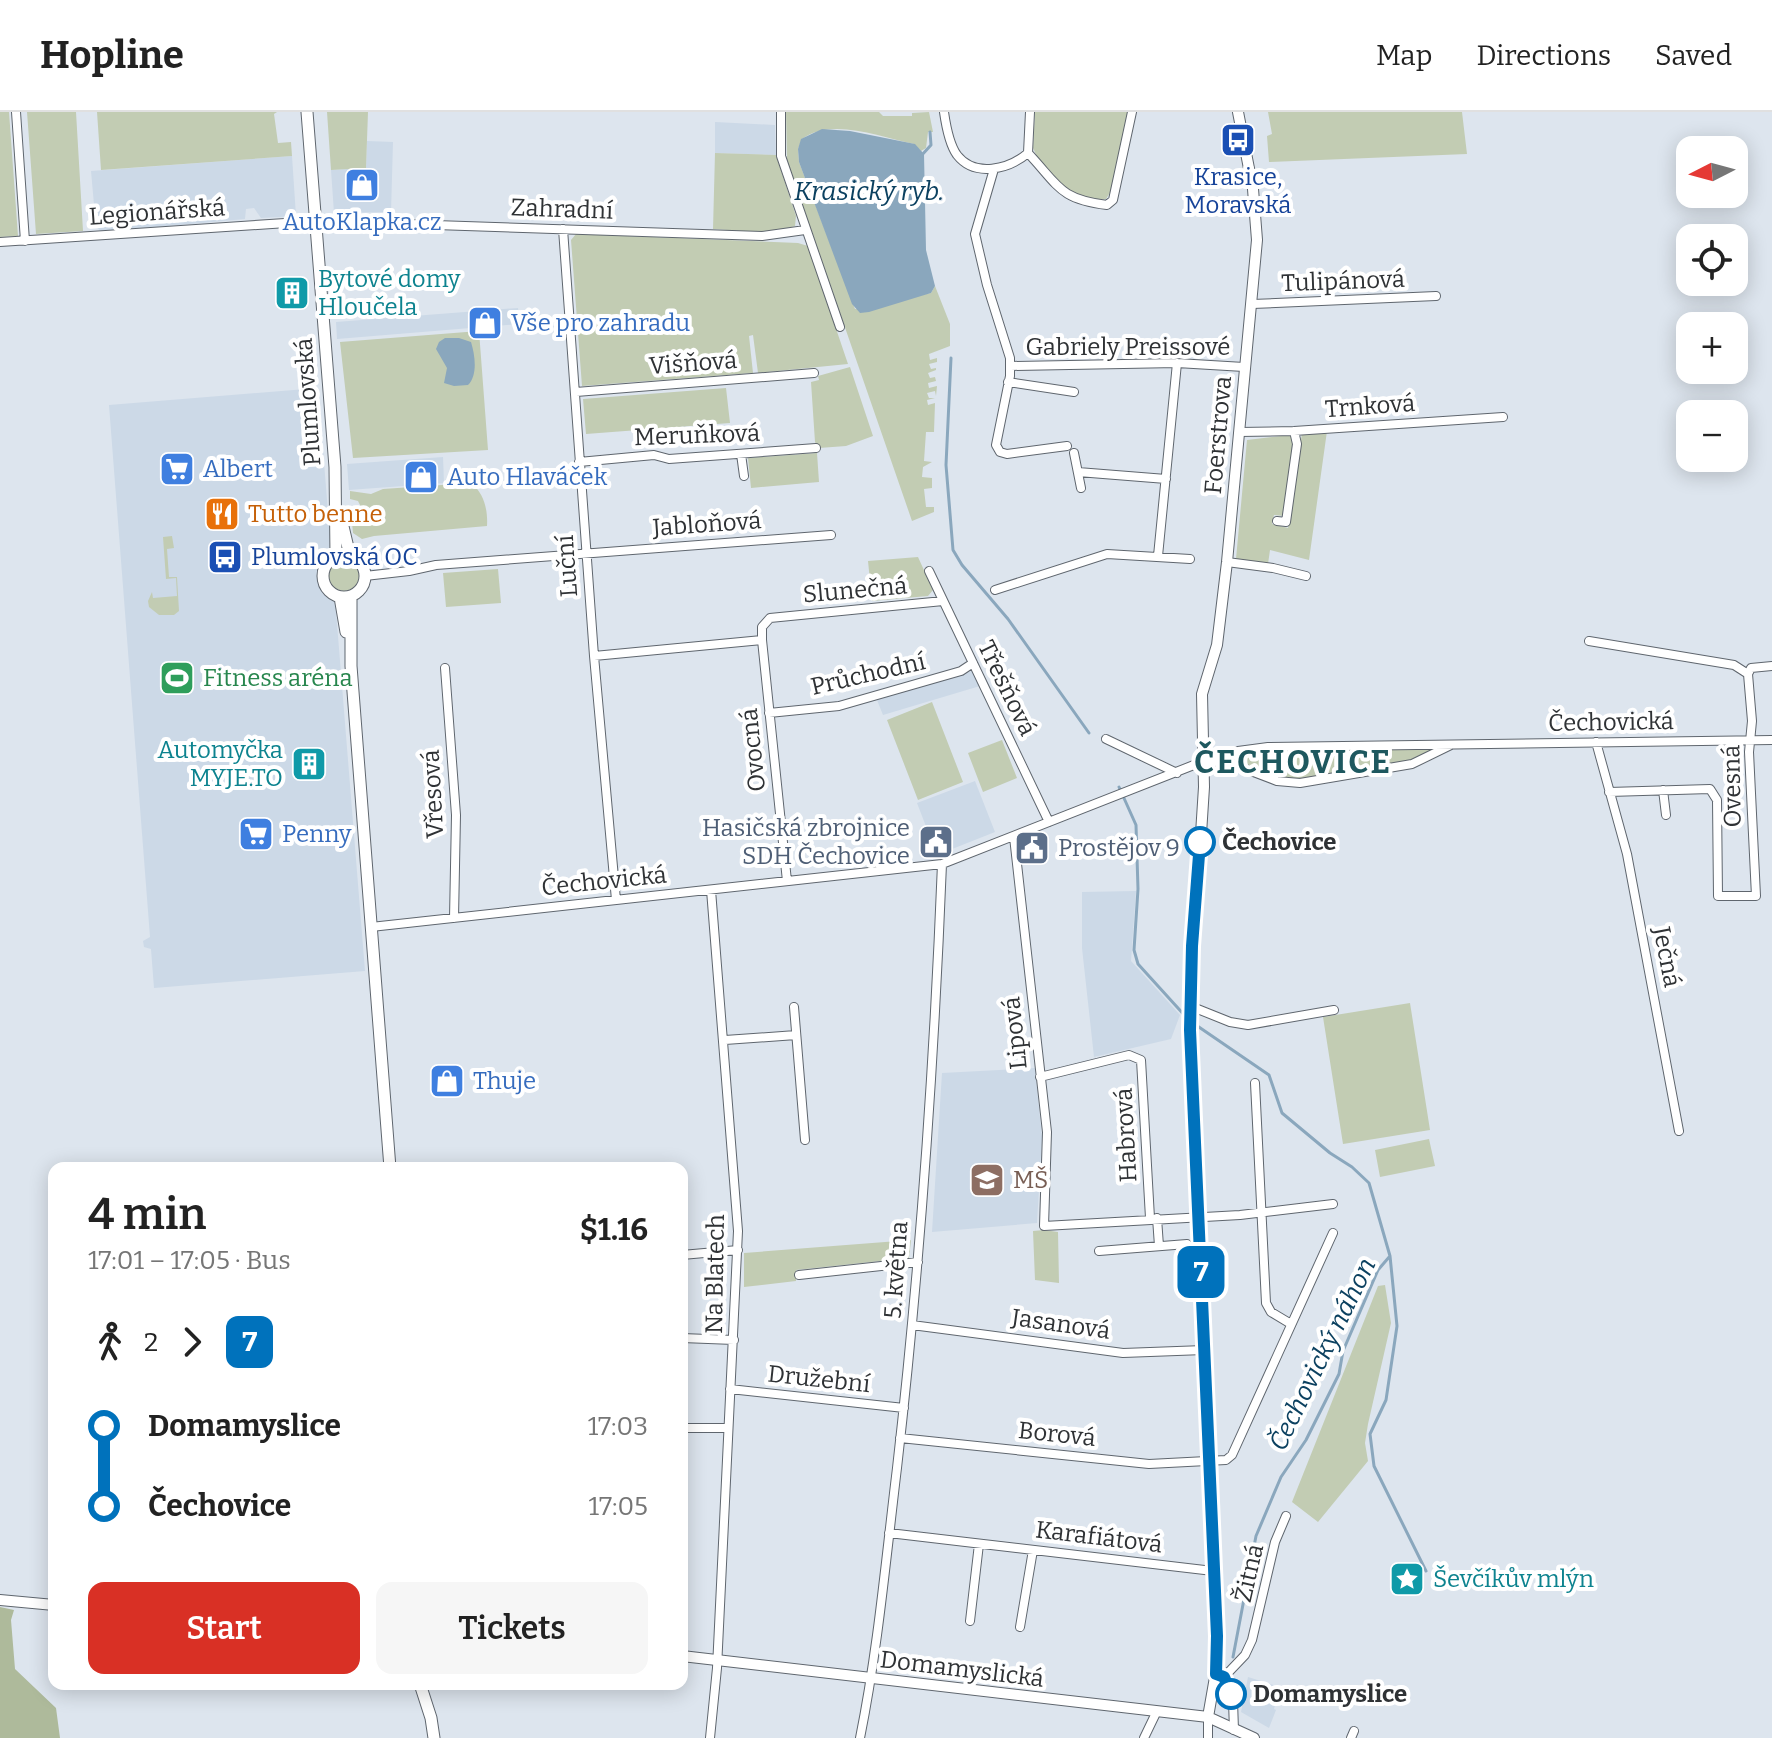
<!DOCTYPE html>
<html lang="en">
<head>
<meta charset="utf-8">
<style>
	:root { --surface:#fff; --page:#f6f6f6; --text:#222; --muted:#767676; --line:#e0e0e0; --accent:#d93025 }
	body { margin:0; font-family:Bitter,serif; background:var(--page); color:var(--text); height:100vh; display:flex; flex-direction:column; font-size:30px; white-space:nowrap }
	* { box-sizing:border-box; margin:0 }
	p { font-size:26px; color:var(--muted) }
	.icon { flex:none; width:44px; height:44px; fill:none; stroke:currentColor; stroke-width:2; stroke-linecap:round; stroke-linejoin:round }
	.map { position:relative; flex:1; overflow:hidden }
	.sheet { position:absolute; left:48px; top:1050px; width:640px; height:528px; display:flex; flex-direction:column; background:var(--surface); border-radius:16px; box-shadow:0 4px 20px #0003 }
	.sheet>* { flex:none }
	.badge { padding:0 16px; border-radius:12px; font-size:28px; line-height:52px }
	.needle { width:52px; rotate:264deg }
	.controls { position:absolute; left:1676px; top:24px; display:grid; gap:16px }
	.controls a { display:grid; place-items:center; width:72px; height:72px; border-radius:16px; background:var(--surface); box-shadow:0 4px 20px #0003; font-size:40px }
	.map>.badge { position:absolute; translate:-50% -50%; box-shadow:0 0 0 4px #fff }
	.legs { display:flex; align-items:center; gap:12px; height:88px; padding:0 40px; font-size:26px }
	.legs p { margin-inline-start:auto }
	.head { display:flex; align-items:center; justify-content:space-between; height:136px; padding:0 40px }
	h1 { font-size:44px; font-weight:600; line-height:60px }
	.action { display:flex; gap:16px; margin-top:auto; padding:16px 40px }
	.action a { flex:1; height:92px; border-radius:16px; background:var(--accent); color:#fff; font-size:32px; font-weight:600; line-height:92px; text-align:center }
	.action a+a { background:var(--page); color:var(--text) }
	ul { padding:0 40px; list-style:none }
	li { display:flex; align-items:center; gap:28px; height:80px; font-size:30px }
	li i { display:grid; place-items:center; width:12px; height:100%; margin:0 10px; background:currentColor }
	li i::after { content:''; width:20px; height:20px; margin:-10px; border:6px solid; border-radius:50%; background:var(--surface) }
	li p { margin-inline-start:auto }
	li:first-child i { background:linear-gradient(#0000 50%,currentColor 0) }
	li:last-child i { background:linear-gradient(currentColor 50%,#0000 0) }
	header { display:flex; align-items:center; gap:48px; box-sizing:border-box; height:112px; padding:0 40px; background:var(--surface); border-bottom:2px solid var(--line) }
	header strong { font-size:38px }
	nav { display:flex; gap:44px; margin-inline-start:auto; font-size:28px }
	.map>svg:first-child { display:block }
</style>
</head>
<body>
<header>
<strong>Hopline</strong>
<nav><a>Map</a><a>Directions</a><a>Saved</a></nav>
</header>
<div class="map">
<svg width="1772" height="1626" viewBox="0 0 1772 1626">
	<rect width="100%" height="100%" fill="#dde5ee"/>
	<path fill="#ccd9e7" d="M715 10 775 13 776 43 715 41Z
		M367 29 393 30 391 100 334 101 331 58 366 56Z
		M292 44 296 104 261 106 254 96 246 97 245 107 102 120 96 115 91 59Z
		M518 196 520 212 337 227 336 210Z
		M318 276 365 859 154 876 151 837 144 835 143 829 150 825 109 293Z
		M443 345 444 371 349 378 347 352Z
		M972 559 980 574 883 603 877 588Z
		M975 669 995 720 937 743 917 691Z
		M1136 779 1131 849 1180 903 1171 927 1094 945 1082 836V780Z
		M1035 956 1042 1025 1037 1111 932 1120 942 961Z
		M1248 1565 1280 1575 1274 1597 1276 1598 1269 1616 1241 1600Z"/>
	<path fill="#c2ccb3" d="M0 0H9L18 124 0 125Z
		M27 0H76L83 119 36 122Z
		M97 0H277L274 2 278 31 291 30 292 44 101 58Z
		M327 0H368L366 56 331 58Z
		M786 0H879L883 4H912V1L929 0 933 20H928L926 36 921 39 914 32C880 25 832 5 802 27L798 37 799 50 855 197 931 181 935 174 950 212V234L929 242 930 248 937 246V250L929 252 931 257 936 256V258L928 261 930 266 935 265 936 269 928 271 929 276 937 274 936 284 935 279 927 281 929 286H935L927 288 928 293 935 291 934 320H926L924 349 932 350 923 355 922 365 932 366V376L924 377 926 395H934V400L912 409 787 48Z
		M1035 0H1130L1111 79 1106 87 1093 89 1068 80 1039 49 1033 36Z
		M1268 0H1462L1467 42 1269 50 1267 24 1272 22Z
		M715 41 776 43 796 104 795 114 770 121 713 117Z
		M576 122 798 131 808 134 848 252 758 261 753 223 749 224 753 261 582 274 571 128Z
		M479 219 488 338 353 346 340 230Z
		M850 255 873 324 846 334 819 336 815 330 811 270 819 268 818 264Z
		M726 276 730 311 586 322 583 287Z
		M1327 319 1309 448 1270 438 1268 452 1236 447 1247 328 1290 323 1295 326 1284 404 1274 403 1272 412 1288 416 1302 321Z
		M817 341 819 370 751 376 748 346Z
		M471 371C484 381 488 398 487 414L374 424 362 427 353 421 351 401 360 393 358 389 350 387V379L371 382 383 377Z
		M172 424 174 436 167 437 169 465H177L179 499 174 503H159L149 495 148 489 152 480 153 486 177 484 176 466 166 467 163 425Z
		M918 445 933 478 928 484 872 489 868 449Z
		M329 464a15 15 0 1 1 30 0a15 15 0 1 1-30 0Z
		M498 457 501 491 446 495 443 461Z
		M932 590 963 670 918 688 887 608Z
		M1002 628 1017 666 983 680 968 641Z
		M1451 633 1412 652 1300 671 1277 669 1228 648 1227 645 1238 639Z
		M1410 891 1430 1018 1343 1032 1323 905Z
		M1429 1027 1435 1054 1380 1065 1375 1038Z
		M1044 1118 1058 1120 1059 1171 1035 1168 1033 1119Z
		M911 1128 909 1146 796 1158V1169L744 1175V1141Z
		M1385 1173 1391 1211 1368 1312 1365 1331 1368 1349 1318 1410 1292 1390 1378 1174Z"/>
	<path fill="#aeba9b" d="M0 1495 14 1498 11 1508 15 1557 56 1596 60 1626H0Z"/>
	<path fill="#8aa7bd" d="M822 17 850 19 915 32 924 42 926 138 935 174 931 181 869 200 860 201 852 192 799 50 798 37 801 27Z
		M445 226H459L471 230C475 243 478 263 468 273L454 274 444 271 447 256 436 237 439 230Z"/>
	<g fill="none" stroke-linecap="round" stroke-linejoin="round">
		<path stroke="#8aa7bd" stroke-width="3" d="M921 44 931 33 930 20
			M951 246 946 353 953 438 962 453 1008 507 1089 621
			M1119 675 1136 713 1138 777 1134 838 1138 852 1187 906
			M1193 911 1269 963 1282 1001 1330 1041 1352 1055 1369 1071 1390 1144 1378 1158 1343 1239 1339 1262 1306 1328 1281 1365 1256 1424 1233 1545
			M1390 1144 1397 1214 1386 1288 1370 1322 1374 1354 1426 1459"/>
		<g stroke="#5f666e" stroke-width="10">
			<path id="minor" d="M16 0 25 129
				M781 0V44L840 215
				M944 0C946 14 949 32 957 43 975 66 1009 57 1028 41
				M1030 0 1028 41C1059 74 1059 87 1107 93L1113 88 1132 0
				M994 57 975 122 987 173 1010 246V264L996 333 1000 340 1007 342 1067 334
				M563 117 594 544 616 788
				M0 130 316 109 762 124 805 118
				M1252 192 1436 184
				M1011 254 1177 251 1244 255
				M1008 270 1074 280
				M576 280 814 261
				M1239 320 1294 319 1503 305
				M1074 341 1081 376
				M741 342 744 364
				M579 350 654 343 669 347 816 336
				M1078 360 1166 367
				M1277 409 1286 410 1297 332 1294 319
				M1158 444 1177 251
				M1227 450 1273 456 1306 464
				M929 459 1049 710
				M365 464 409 459 436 453 831 423
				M995 478 1107 442 1190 447
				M1589 529 1734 553 1748 562
				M594 544 762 528
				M445 556 456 703 454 806
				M769 601 839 594 961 559 973 551
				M1106 627 1177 661
				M1596 630 1627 742 1679 1019
				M1451 633 1412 652 1300 671 1277 669 1230 651 1204 649 1238 639 1268 635 1772 628
				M1663 678 1666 703
				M1609 680 1710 677 1717 688 1718 784H1756L1749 640 1752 609 1748 562 1751 556 1772 554
				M1014 725 1047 1020 1044 1114 1240 1103 1333 1092
				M787 769 762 528V515L770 506 943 489
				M371 815 942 752 1204 649
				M1190 894 1230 910 1248 913 1334 898
				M794 895 805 1028
				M725 928 796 923
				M1040 965 1129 943 1141 948 1150 1106
				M1255 971 1266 1191 1271 1200 1291 1212
				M1157 1106 1159 1134
				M1099 1139 1187 1132
				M682 1143 738 1138
				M799 1163 918 1150
				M912 1213 1123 1241 1204 1238
				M682 1226 734 1228
				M730 1277 904 1296
				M682 1316H728
				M900 1326 1149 1352 1226 1348 1232 1343 1333 1121
				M889 1421 1213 1459
				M970 1509 979 1432
				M1020 1515 1033 1438
				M1220 1564 1224 1565 1233 1589 1234 1618
				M1224 1565 1245 1543 1252 1528 1275 1430 1286 1404
				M710 1626 717 1556 738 1119 711 778
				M860 1626C878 1537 886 1446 897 1356 920 1155 934 953 942 752
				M1144 1626 1156 1601
				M1208 1626V1605
				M1351 1626 1354 1619"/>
		</g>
		<g stroke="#5f666e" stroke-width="12">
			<path id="tertiary" d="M0 1488 54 1493
				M682 1544 1208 1605 1254 1626
				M1208 1605 1218 1548 1217 1524 1190 894 1204 675 1202 582 1217 533 1227 450 1257 128 1253 77 1238 0"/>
		</g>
		<g stroke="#5f666e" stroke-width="13">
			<path id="secondary" d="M307 0 335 355 336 445
				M341 406 350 444
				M323 464a21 21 0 1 1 42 0a21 21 0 1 1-42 0Z
				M351 484V554L390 1056
				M340 485 346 520
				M420 1572 431 1606 434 1626"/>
		</g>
		<use href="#minor" stroke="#fff" stroke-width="8"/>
		<use href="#tertiary" stroke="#fff" stroke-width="10"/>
		<use href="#secondary" stroke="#fff" stroke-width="11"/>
	</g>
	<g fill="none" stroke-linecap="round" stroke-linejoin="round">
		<g stroke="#fff" stroke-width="18">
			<path id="line-1" d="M1200 730 1192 834 1190 918 1217 1524 1216 1562 1224 1565 1231 1582"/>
		</g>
		<use href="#line-1" stroke="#0072bc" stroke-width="12"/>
	</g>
	<defs>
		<g id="bus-square" transform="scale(1.8)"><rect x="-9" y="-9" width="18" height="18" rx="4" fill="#1a4fb4" stroke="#fff"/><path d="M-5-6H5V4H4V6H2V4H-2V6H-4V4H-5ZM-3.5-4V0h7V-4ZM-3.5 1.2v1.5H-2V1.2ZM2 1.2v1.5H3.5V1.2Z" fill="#fff"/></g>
		<g id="shop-square" transform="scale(1.8)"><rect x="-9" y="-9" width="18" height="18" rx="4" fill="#3f7fe0" stroke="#fff"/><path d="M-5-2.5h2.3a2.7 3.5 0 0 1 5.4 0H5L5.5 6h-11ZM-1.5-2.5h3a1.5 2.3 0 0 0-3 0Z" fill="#fff"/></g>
		<g id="building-square" transform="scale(1.8)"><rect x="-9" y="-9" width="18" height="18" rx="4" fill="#0f9aa8" stroke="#fff"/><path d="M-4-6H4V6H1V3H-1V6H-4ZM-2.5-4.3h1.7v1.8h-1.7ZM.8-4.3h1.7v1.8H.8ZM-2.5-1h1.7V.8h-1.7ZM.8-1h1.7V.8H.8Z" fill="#fff"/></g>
		<g id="supermarket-square" transform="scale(1.8)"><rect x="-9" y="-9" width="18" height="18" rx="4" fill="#3f7fe0" stroke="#fff"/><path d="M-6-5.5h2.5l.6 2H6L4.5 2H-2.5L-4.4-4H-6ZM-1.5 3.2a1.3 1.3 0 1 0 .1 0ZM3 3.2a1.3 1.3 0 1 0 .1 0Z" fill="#fff"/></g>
		<g id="restaurant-square" transform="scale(1.8)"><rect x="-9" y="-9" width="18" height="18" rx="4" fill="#e8710a" stroke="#fff"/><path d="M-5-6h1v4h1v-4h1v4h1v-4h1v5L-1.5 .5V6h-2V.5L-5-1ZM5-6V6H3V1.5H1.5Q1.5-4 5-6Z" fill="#fff"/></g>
		<g id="stadium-square" transform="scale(1.8)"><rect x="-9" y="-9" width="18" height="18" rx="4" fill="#2e9e5b" stroke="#fff"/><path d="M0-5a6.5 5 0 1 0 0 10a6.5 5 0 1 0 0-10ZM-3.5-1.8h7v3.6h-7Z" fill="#fff"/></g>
		<g id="civic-square" transform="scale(1.8)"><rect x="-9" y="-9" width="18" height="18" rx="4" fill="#5c6f8a" stroke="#fff"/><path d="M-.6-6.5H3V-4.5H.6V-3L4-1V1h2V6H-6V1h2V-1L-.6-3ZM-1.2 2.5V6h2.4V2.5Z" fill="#fff"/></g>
		<g id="school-square" transform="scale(1.8)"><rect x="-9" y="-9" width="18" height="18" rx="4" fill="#8d6e63" stroke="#fff"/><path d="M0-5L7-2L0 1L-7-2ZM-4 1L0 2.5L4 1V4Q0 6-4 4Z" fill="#fff"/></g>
		<g id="sight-square" transform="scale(1.8)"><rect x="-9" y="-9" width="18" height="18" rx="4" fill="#0f9aa8" stroke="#fff"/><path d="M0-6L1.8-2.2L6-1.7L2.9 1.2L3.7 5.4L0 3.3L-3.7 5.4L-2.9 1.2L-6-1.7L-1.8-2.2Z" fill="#fff"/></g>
	</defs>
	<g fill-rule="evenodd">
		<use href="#bus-square" x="1238" y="28"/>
		<use href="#shop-square" x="362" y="73"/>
		<use href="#building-square" x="292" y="181"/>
		<use href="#shop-square" x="485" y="211"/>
		<use href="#supermarket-square" x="177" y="357"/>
		<use href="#shop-square" x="421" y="365"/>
		<use href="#restaurant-square" x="222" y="402"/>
		<use href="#bus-square" x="225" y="445"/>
		<use href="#stadium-square" x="177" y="566"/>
		<use href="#building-square" x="309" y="652"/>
		<use href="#supermarket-square" x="256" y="722"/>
		<use href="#civic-square" x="936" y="730"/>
		<use href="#civic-square" x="1032" y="736"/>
		<use href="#shop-square" x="447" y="969"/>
		<use href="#school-square" x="987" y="1068"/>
		<use href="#sight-square" x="1407" y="1467"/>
	</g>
	<g fill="#fff" stroke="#0072bc" stroke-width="4">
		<circle cx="1200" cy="730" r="14"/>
		<circle cx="1231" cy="1582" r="14"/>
	</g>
	<g text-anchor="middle" stroke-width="8" stroke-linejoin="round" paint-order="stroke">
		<g font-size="24" fill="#164399" stroke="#fff">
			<text x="1238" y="73">Krasice,<tspan x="1238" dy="28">Moravská</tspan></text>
			<text x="251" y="453" text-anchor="start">Plumlovská OC</text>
		</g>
		<g font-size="24" fill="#2f3235" stroke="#fff">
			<text transform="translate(562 97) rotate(2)" y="8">Zahradní</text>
			<text transform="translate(157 100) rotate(-4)" y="8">Legionářská</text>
			<text transform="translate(1343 169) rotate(-2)" y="8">Tulipánová</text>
			<text x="1128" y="243">Gabriely Preissové</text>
			<text transform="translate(693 251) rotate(-4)" y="8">Višňová</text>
			<text transform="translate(308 290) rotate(-94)" y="8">Plumlovská</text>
			<text transform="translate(1370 294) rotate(-4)" y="8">Trnková</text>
			<text transform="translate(697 323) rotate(-2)" y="8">Meruňková</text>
			<text transform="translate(1218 323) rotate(-85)" y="8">Foerstrova</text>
			<text transform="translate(707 412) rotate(-4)" y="8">Jabloňová</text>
			<text transform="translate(567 454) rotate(-94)" y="8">Luční</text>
			<text transform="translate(855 478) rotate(-5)" y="8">Slunečná</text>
			<text transform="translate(868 562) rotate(-13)" y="8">Průchodní</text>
			<text transform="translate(1007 576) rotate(64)" y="8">Třešňová</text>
			<text transform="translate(1611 610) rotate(-1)" y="8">Čechovická</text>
			<text transform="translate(753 638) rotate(-96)" y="8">Ovocná</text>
			<text transform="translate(1732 674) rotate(-91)" y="8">Ovesná</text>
			<text transform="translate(433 682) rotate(-93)" y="8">Vřesová</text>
			<text transform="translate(604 769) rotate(-6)" y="8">Čechovická</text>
			<text transform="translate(1667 845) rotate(79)" y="8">Ječná</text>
			<text transform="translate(1015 921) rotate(-96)" y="8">Lipová</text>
			<text transform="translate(1126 1023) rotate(-93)" y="8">Habrová</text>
			<text transform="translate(896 1158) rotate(-86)" y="8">5. května</text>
			<text transform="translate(715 1162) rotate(-89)" y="8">Na Blatech</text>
			<text transform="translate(1061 1212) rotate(8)" y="8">Jasanová</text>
			<text transform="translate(819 1267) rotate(6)" y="8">Družební</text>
			<text transform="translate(1057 1322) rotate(6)" y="8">Borová</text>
			<text transform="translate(1099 1425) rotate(7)" y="8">Karafiátová</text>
			<text transform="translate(1249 1461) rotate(-77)" y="8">Žitná</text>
			<text transform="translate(962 1557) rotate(7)" y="8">Domamyslická</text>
		</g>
		<g font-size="24" fill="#366cbe" stroke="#fff" text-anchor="start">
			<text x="362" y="118" text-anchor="middle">AutoKlapka.cz</text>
			<text x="511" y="219">Vše pro zahradu</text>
			<text x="203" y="365">Albert</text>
			<text x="447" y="373">Auto Hlaváček</text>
			<text x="282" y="730">Penny</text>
			<text x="473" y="977">Thuje</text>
		</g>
		<g font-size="24" fill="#0d838f" stroke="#fff" text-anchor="start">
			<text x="318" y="175">Bytové domy<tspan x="318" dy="28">Hloučela</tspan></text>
			<text x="283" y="646" text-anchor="end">Automyčka<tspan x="283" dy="28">MYJE.TO</tspan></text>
			<text x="1433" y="1475">Ševčíkův mlýn</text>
		</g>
		<g font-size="24" fill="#c56008" stroke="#fff" text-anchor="start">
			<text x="248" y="410">Tutto benne</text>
		</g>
		<g font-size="24" fill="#27864d" stroke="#fff" text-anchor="start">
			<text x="203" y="574">Fitness aréna</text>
		</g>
		<g font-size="24" fill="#4e5e75" stroke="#fff" text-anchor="end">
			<text x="910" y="724">Hasičská zbrojnice<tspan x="910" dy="28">SDH Čechovice</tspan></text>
			<text x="1058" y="744" text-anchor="start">Prostějov 9</text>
		</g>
		<g font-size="24" font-weight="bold" fill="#2f3235" stroke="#fff" text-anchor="start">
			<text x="1222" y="738">Čechovice</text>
			<text x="1253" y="1590">Domamyslice</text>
		</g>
		<g font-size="24" fill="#785e54" stroke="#fff" text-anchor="start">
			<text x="1013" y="1076">MŠ</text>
		</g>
		<g font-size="26" font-style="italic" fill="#0c4160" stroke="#fff">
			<text x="869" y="88">Krasický ryb.</text>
			<text transform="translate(1322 1242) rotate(-64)" y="9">Čechovický náhon</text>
		</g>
		<g font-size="32" font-weight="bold" letter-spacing="2" fill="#1e585f" stroke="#fff">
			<text x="1293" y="661">ČECHOVICE</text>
		</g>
	</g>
</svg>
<div class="controls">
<a><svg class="needle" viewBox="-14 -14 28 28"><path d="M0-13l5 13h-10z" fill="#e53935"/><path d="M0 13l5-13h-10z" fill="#767676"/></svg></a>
<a><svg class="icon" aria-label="locate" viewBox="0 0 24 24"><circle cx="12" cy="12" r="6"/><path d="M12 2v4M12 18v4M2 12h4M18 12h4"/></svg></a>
<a>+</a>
<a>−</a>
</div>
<b class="badge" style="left:1201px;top:1160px;background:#0072bc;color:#fff">7</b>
<section class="sheet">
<div class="head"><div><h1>4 min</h1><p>17:01 – 17:05 · Bus</p></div><b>$1.16</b></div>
<div class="legs"><svg class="icon" aria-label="walk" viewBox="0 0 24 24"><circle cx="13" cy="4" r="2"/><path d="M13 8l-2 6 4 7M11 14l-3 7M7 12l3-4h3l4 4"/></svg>2<svg class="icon" aria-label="forward" viewBox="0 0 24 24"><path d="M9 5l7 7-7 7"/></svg><b class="badge" style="background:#0072bc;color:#fff">7</b></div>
<ul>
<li><i style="color:#0072bc"></i><b>Domamyslice</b><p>17:03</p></li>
<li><i style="color:#0072bc"></i><b>Čechovice</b><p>17:05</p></li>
</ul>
<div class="action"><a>Start</a><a>Tickets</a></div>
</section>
</div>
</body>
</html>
